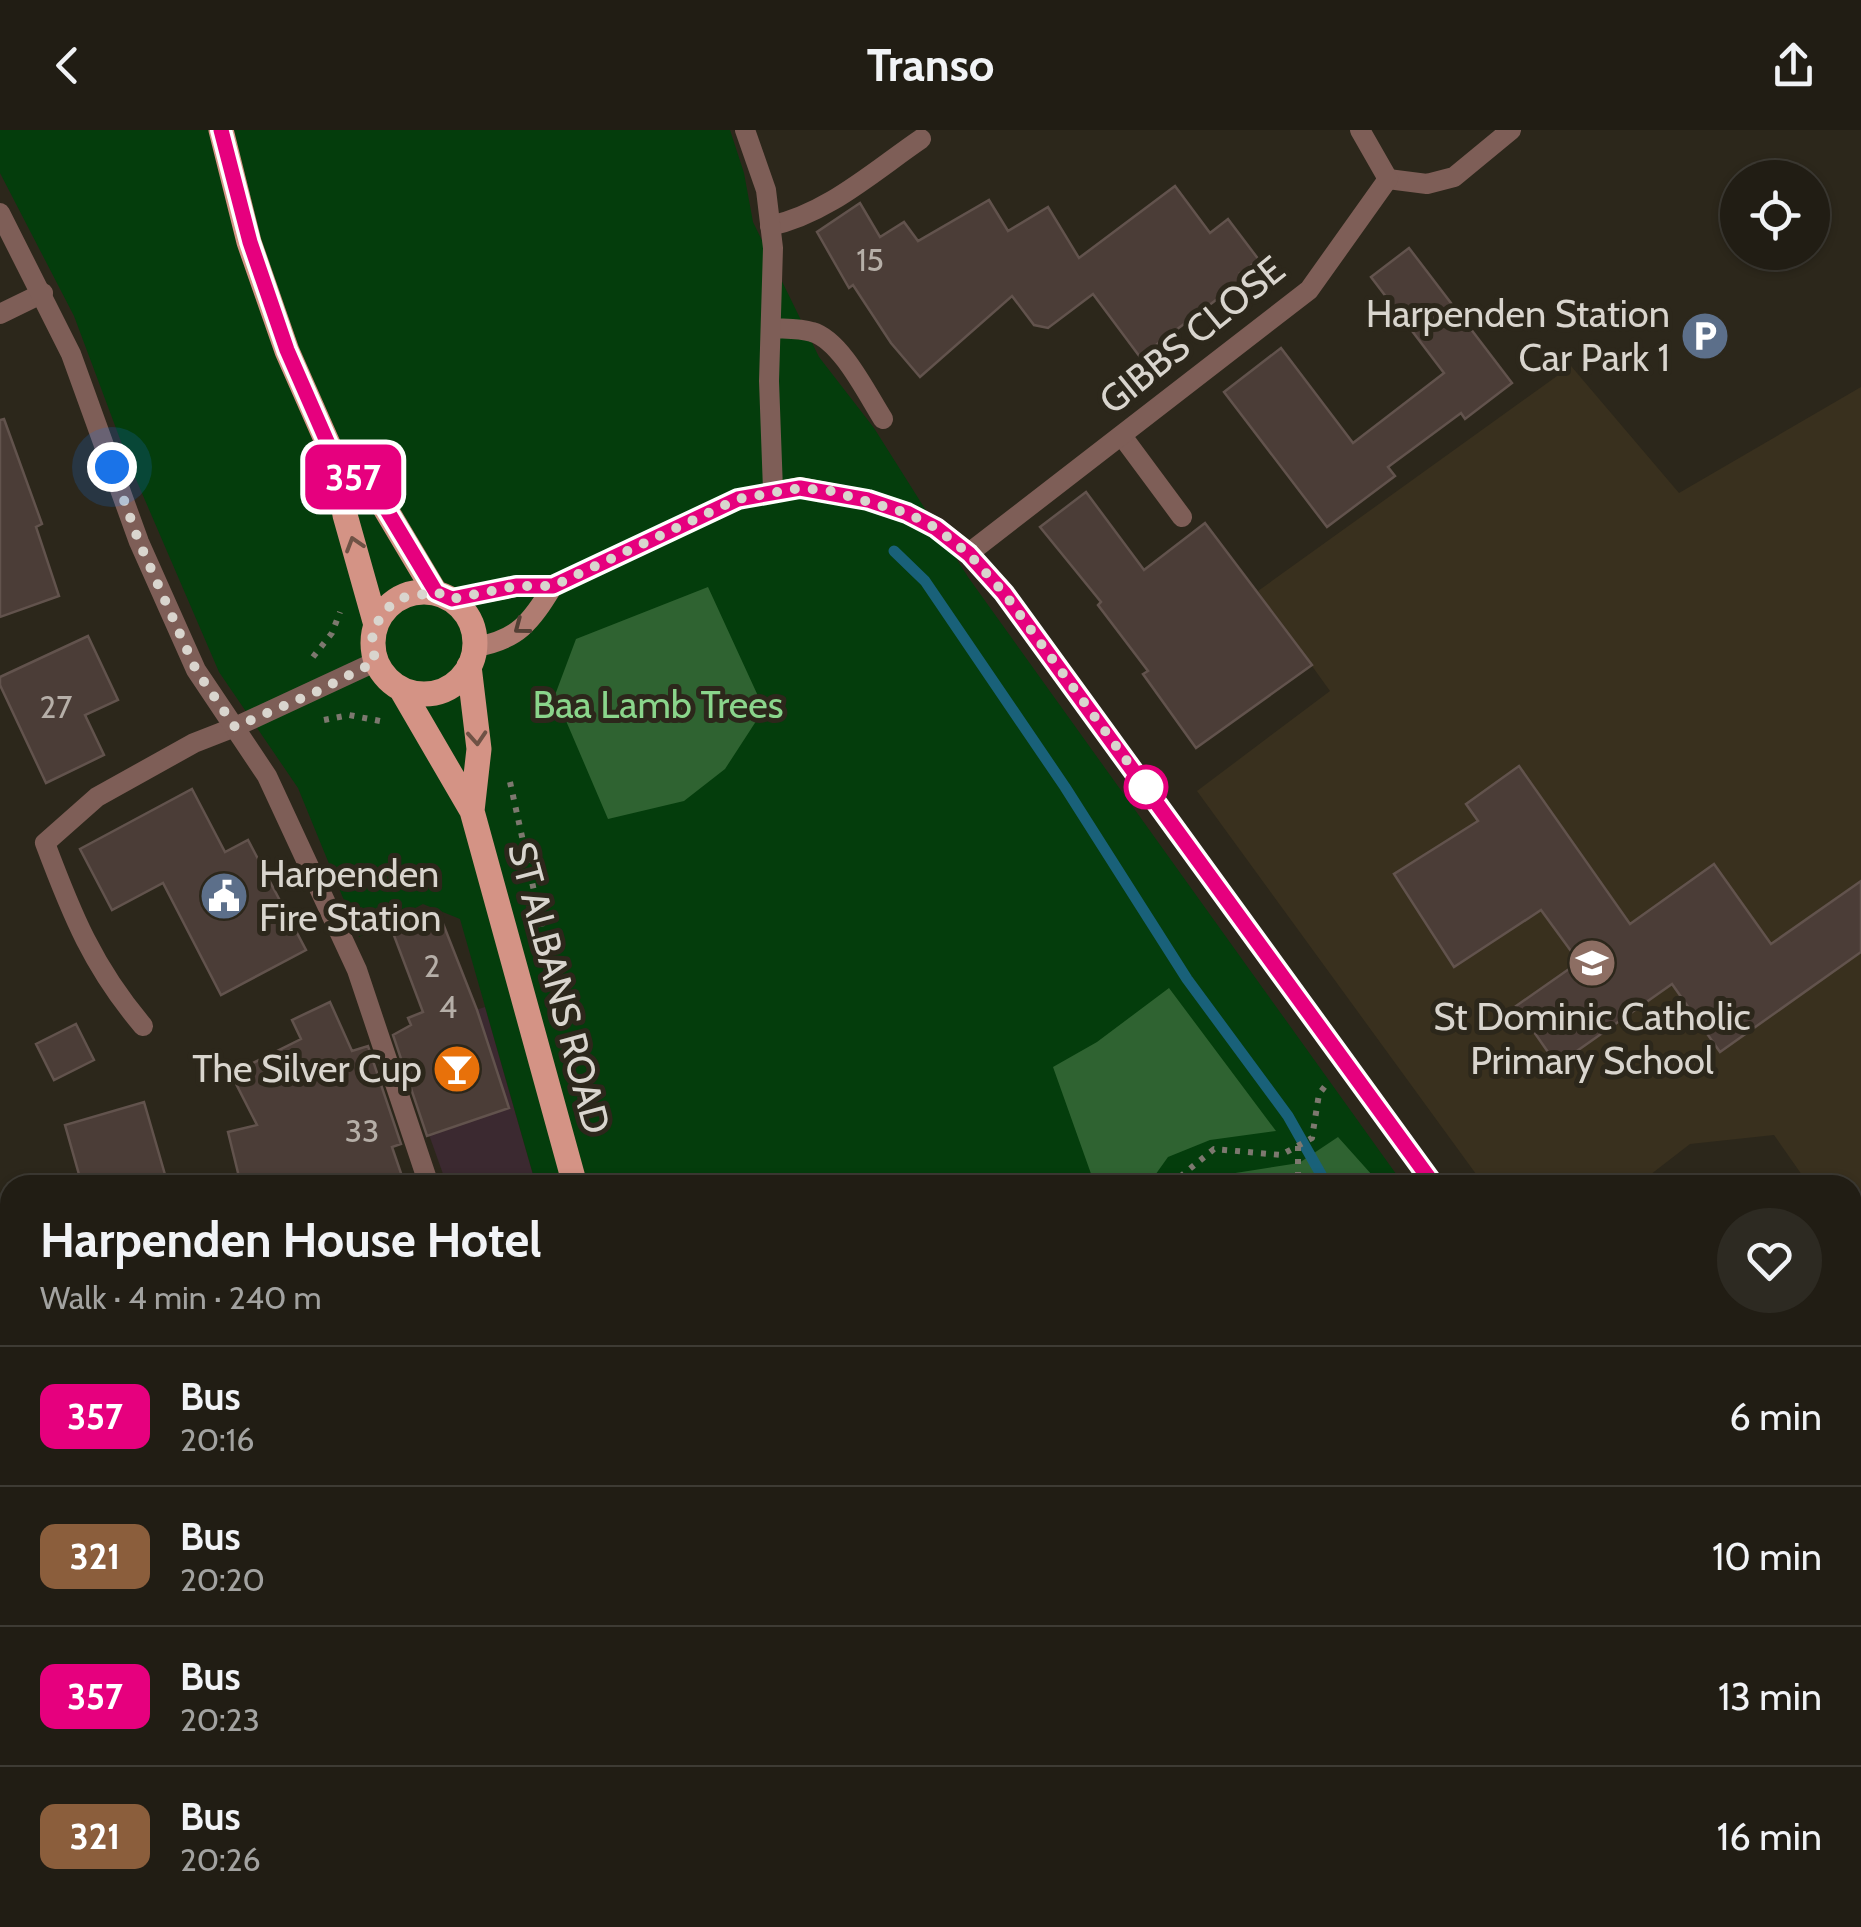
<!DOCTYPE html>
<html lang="en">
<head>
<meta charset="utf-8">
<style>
	:root { --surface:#211d14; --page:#2d2a22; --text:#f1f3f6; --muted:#a2a2a0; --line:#3e3b34 }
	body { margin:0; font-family:Cabin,sans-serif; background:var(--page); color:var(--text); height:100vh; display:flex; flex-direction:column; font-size:38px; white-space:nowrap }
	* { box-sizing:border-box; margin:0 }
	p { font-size:32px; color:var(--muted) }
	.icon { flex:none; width:55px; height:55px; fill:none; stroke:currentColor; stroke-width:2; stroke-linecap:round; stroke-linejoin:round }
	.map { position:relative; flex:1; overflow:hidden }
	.side { position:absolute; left:0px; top:1045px; width:1862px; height:752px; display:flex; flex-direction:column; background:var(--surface); border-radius:30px 30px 0 0; box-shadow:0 2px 8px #0004,0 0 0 2px var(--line) }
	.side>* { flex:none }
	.badge { padding:0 20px; border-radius:15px; font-size:35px; line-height:65px }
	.buttons { position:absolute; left:1720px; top:30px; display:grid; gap:20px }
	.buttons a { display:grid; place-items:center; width:110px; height:110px; border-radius:50%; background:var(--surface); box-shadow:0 2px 8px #0004,0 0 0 2px var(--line); font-size:50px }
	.you { position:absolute; width:50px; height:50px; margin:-25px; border:8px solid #fff; border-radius:50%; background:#1a73e8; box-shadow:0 0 0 15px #1a73e833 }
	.map>.badge { position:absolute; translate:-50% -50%; box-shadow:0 0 0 5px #fff }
	.round { display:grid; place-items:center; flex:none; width:105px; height:105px; border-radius:52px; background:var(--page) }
	.head { display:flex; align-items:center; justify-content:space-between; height:170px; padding:0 40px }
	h1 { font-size:48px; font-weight:800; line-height:75px }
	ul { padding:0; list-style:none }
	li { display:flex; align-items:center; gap:30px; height:140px; padding:0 40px; border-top:2px solid var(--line) }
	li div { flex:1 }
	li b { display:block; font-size:38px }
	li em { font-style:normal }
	li .badge { min-width:110px; font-weight:700; text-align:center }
	header { display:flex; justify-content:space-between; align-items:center; height:130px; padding:0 40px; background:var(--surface); font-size:45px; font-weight:800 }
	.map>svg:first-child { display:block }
</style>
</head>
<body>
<header><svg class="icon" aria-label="back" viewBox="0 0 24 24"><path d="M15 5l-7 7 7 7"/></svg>Transo<svg class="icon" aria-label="share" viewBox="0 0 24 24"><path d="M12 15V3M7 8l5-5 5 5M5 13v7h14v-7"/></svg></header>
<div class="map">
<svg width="1861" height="1797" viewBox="0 0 1861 1797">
	<rect width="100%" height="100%" fill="#2c271b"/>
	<path fill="#3b2930" d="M485 877 535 1052 525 1055H447L394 907Z"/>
	<path fill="#39301e" d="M1571 236 1679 363 1861 257V1128L1853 1116 1852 1055H1809L1774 1005 1690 1014 1637 1055H1484L1197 661 1330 561 1258 461Z"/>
	<path fill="#043d0c" d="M0 0H730L744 43 753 92 819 227 874 298 968 447 1404 1055H525L535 1051 460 789 423 774 359 807 298 658 219 542 129 333 74 186 0 43Z
		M10 1127V1512H0V1130Z
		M1853 1676 1861 1686V1797H507L508 1788H1852Z"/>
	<path fill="#2f6331" d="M708 457 764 579 725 639 684 671 608 689 555 565 576 509Z
		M1169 858 1276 1001 1210 1010 1168 1027 1148 1055H1095L1053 937 1097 912Z
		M1338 1007 1381 1055H1220L1229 1044 1299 1033Z
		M0 1512H10V1632L0 1635Z
		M1852 1690 1861 1700V1793L1853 1784Z
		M531 1788H715L717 1797H530Z
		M1446 1788H1632L1637 1797H1462Z"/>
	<path fill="#196179" d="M1653 1788H1839L1848 1797H1656Z"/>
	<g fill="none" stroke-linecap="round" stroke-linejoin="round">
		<path stroke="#196179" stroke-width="11" d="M894 421 925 451 1065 657 1187 849 1288 986 1327 1055"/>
	</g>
	<path fill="#4b3d37" stroke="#62534d" stroke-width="2.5" d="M1175 56 1210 103 1228 89 1259 130 1240 143 1244 149 1140 227 1093 164 1048 198 1034 195 1012 166 920 247 891 213 853 155 849 158 817 102 860 73 880 107 904 92 918 111 989 70 1008 101 1048 77 1079 128Z
		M1409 118 1512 253 1465 289 1461 283 1388 337 1395 346 1327 397 1224 262 1281 218 1353 313 1444 243 1371 147Z
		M4 289 42 394 36 397 59 466 0 487V290Z
		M1086 362 1144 440 1205 393 1312 535 1196 618 1143 544 1148 541 1098 475 1101 472 1040 397Z
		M88 506 118 570 85 585 104 625 46 653 0 555V547Z
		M1519 636 1630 794 1714 734 1771 814 1861 751V822L1720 922 1672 854 1557 935 1516 876 1579 832 1541 780 1454 837 1394 744 1478 691 1466 674Z
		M192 659 225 722 248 710 306 820 221 865 163 753 112 780 80 719Z
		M420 784 442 791 477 880 509 978 427 1006 393 905 411 895 408 888 423 882 390 795Z
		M330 872 352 921 368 916 401 1014 392 1017 405 1055H241L228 1002 257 995 231 944 301 909 292 890Z
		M76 894 94 930 54 950 36 914Z
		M144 972 168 1055H82L65 995Z"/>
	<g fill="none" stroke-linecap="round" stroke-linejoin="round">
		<path stroke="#7d786f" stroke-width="6" stroke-dasharray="5 8" stroke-linecap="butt" d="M313 527 332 503 340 482
			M324 590 349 585 385 592
			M510 652 545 811
			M1298 1016V1055
			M1170 1055 1214 1019 1281 1025 1312 1008 1319 964 1326 955
			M0 1551 10 1555
			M786 1788 788 1797
			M828 1788 830 1797
			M1419 1788 1428 1797
			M1696 1788 1709 1797
			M1494 1797 1504 1788"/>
		<path stroke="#7e5e57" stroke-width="20" d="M1388 49 1427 54 1454 47 1511 0
			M770 96C827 84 874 41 921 9
			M0 184 43 163
			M771 198C784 199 799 198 812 202 841 210 867 264 883 289
			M1122 306 1182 387
			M143 896C93 837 72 785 45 713L97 667 194 613 235 597"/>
		<path stroke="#7e5e57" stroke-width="20" d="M745 0 766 60 773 118 769 251 773 360
			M0 83 71 224 139 412 196 540 267 646 357 840 429 1055
			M969 423 1309 160 1388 49 1360 0
			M235 597 375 532
			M0 1652 10 1648
			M478 1797 479 1788"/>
		<path stroke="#af7c71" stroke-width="20" d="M452 469 516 457 553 456 739 369 800 357 868 370 907 383 937 398 969 423 1004 463 1434 1055
			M475 517C518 510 531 492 553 456
			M1852 1625 1861 1636"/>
		<path stroke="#d49385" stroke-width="25" d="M221 0 249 112 287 221 336 332 345 385 376 495
			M336 332 382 373 435 462
			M373 513a51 51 0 1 1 102 0a51 51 0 1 1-102 0Z
			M469 536 479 619 472 681
			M401 559 472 681 575 1055
			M748 1788 750 1797"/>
	</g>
	<defs><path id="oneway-chevron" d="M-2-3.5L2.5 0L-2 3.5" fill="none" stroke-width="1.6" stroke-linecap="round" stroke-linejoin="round" transform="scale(2.5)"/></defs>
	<g stroke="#6f5245">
		<use href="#oneway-chevron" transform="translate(354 414) rotate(-107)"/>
		<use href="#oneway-chevron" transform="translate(477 608) rotate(86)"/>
	</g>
	<use stroke="#534035" href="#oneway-chevron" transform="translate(521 497) rotate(143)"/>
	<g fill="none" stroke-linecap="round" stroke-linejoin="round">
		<g stroke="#fff" stroke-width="22">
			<path id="line" d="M221 0 250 112 287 220 336 332 382 372 436 462 452 469 516 456H553L738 369 800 358 868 370 907 383 936 398 969 424 1004 463 1434 1055"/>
		</g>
		<use href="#line" stroke="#e6007e" stroke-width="15"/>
		<path stroke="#d9d5ce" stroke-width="10" stroke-dasharray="0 18" d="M112 337 139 412 196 540 235 597 316 562 375 532 372 509 376 495 385 480 401 468 436 462 452 469 516 456H553L738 369 800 358 831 361 907 383 936 398 969 424 1004 463 1146 657"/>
	</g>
	<defs>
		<g id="parking-disc" transform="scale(2.5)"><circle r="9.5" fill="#5c6f8a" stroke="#2c271b"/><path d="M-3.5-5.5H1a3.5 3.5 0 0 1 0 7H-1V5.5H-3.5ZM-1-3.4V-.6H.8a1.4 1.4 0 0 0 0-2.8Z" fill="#fff"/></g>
		<g id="civic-disc" transform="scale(2.5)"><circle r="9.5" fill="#5c6f8a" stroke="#2c271b"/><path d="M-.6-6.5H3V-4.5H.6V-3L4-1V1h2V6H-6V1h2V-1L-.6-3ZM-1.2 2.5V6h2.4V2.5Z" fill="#fff"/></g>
		<g id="school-disc" transform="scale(2.5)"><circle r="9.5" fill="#8d6e63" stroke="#2c271b"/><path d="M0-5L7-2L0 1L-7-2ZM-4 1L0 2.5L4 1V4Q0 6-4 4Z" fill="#fff"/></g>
		<g id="bar-disc" transform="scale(2.5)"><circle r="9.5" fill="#e8710a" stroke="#2c271b"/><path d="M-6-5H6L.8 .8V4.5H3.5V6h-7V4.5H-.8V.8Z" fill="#fff"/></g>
	</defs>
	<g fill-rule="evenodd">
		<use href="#parking-disc" x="1705" y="206"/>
		<use href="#civic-disc" x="224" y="766"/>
		<use href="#school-disc" x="1592" y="833"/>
		<use href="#bar-disc" x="457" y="939"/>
	</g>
	<circle fill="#fff" stroke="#e6007e" stroke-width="5" cx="1146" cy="657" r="20"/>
	<g text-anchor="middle" stroke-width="10" stroke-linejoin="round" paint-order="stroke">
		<g font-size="32" fill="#b6afa8">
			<text x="870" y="141">15</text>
			<text x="56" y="588">27</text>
			<text x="432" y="847">2</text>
			<text x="448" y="888">4</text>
			<text x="362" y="1012">33</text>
		</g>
		<g font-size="38" fill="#d9d5ce" stroke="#2c271b" text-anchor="end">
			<text x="1670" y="197">Harpenden Station<tspan x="1670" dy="44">Car Park 1</tspan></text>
			<text x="259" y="757" text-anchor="start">Harpenden<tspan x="259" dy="44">Fire Station</tspan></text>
			<text x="1592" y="900" text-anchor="middle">St Dominic Catholic<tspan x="1592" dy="44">Primary School</tspan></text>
			<text x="422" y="952">The Silver Cup</text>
		</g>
		<g font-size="38" fill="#d9d5ce" stroke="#2c271b">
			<text transform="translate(1192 205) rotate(-39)" y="13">GIBBS CLOSE</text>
			<text transform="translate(559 858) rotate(75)" y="13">ST ALBANS ROAD</text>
		</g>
		<g font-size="38" fill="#8ad58b" stroke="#2c271b">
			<text x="658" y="588">Baa Lamb Trees</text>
		</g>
	</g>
</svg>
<div class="buttons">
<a><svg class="icon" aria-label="locate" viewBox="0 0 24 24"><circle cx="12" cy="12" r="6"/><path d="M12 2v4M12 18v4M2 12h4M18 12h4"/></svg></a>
</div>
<div class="you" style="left:112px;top:337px"></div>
<b class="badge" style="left:353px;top:347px;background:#e6007e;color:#fff">357</b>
<section class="side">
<div class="head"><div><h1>Harpenden House Hotel</h1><p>Walk · 4 min · 240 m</p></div><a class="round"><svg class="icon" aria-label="heart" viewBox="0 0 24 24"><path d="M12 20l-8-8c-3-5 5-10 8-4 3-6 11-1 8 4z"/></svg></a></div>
<ul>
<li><span class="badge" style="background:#e6007e;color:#fff">357</span><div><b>Bus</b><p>20:16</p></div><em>6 min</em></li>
<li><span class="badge" style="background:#8b5e3c;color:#fff">321</span><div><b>Bus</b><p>20:20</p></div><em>10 min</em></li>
<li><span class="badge" style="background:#e6007e;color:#fff">357</span><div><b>Bus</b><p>20:23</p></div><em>13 min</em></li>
<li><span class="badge" style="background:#8b5e3c;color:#fff">321</span><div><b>Bus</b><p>20:26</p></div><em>16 min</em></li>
</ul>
</section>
</div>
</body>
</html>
